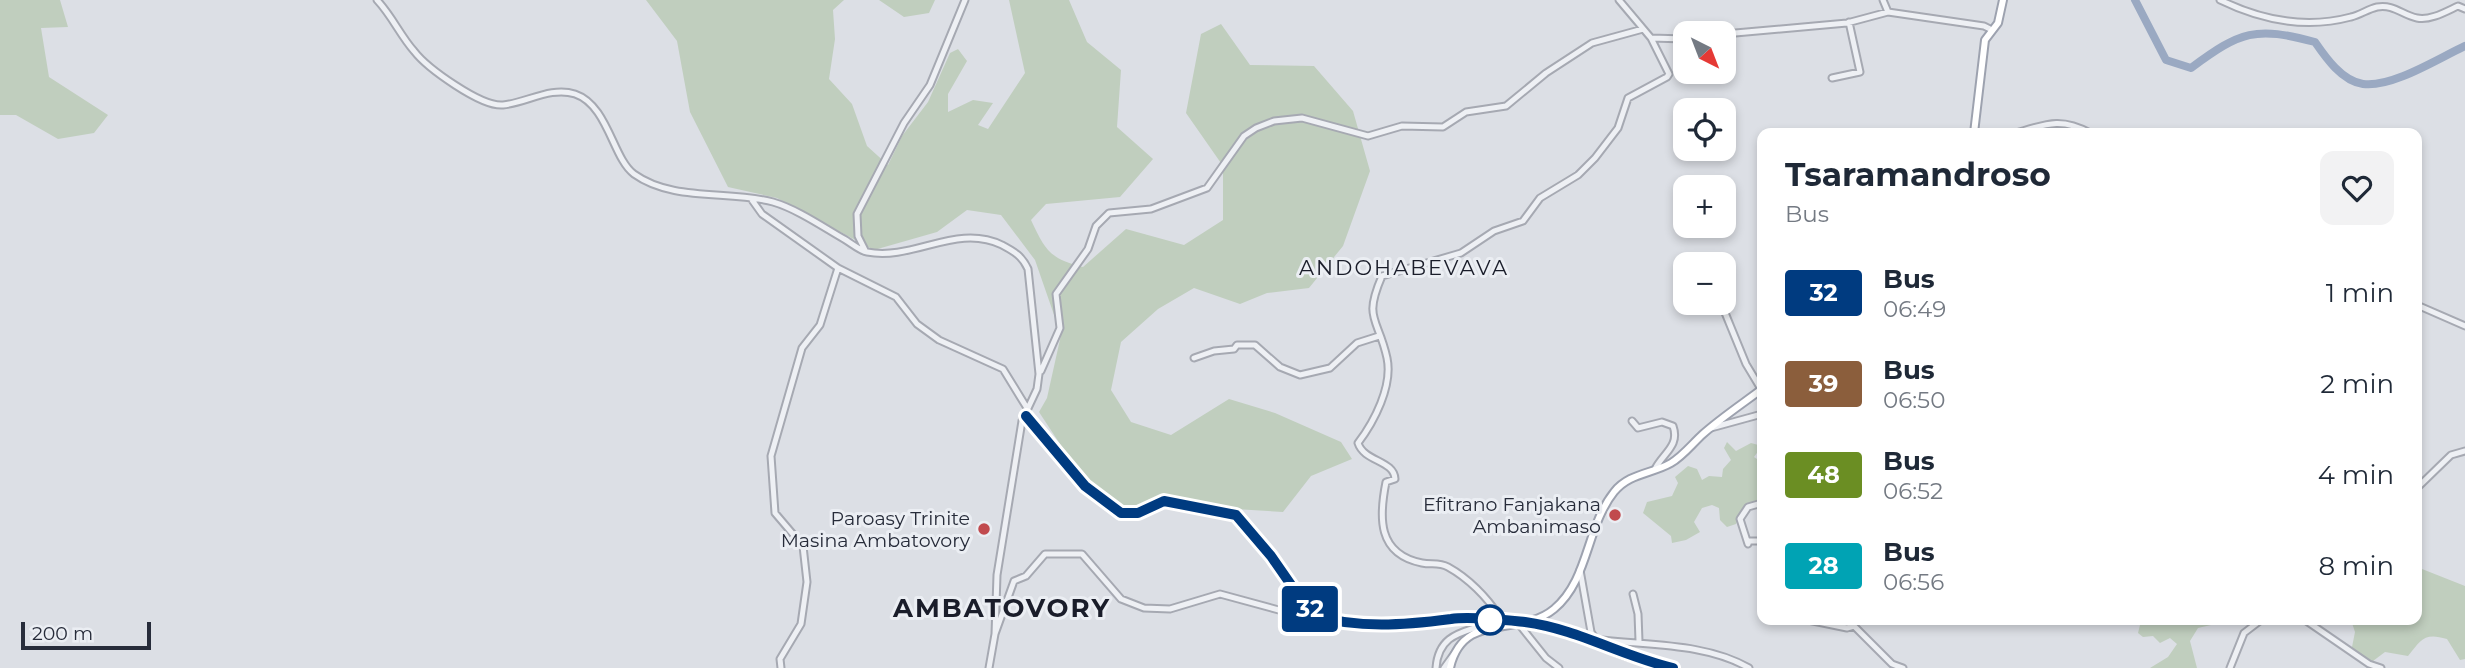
<!DOCTYPE html>
<html lang="fr">
<head>
<meta charset="utf-8">
<style>
	:root { --surface:#fff; --page:#f2f2f3; --text:#1f2937; --muted:#747a83 }
	body { margin:0; font-family:Montserrat,sans-serif; background:var(--page); color:var(--text); height:100vh; display:flex; flex-direction:column; font-size:26px; white-space:nowrap }
	* { box-sizing:border-box; margin:0 }
	p { font-size:23px; color:var(--muted) }
	.icon { flex:none; width:38px; height:38px; fill:none; stroke:currentColor; stroke-width:2; stroke-linecap:round; stroke-linejoin:round }
	.map { position:relative; flex:1; overflow:hidden }
	.details { position:absolute; left:1757px; top:128px; width:665px; height:497px; display:flex; flex-direction:column; background:var(--surface); border-radius:14px; box-shadow:0 4px 10px #0003 }
	.details>* { flex:none }
	.badge { padding:0 14px; border-radius:5px; font-size:24px; line-height:46px }
	.needle { width:46px; rotate:138deg }
	.buttons { position:absolute; left:1673px; top:21px; display:grid; gap:14px }
	.buttons a { display:grid; place-items:center; width:63px; height:63px; border-radius:14px; background:var(--surface); box-shadow:0 4px 10px #0003; font-size:35px }
	.scale { position:absolute; left:21px; bottom:18px; width:130px; box-sizing:border-box; padding-left:7px; border:4px solid #272c3a; border-top:0; font-size:19px; line-height:24px; white-space:nowrap; color:#272c3a; -webkit-text-stroke:5px #ebeef3; paint-order:stroke }
	.map>.badge { position:absolute; translate:-50% -50%; box-shadow:0 0 0 4px #fff }
	.round { display:grid; place-items:center; flex:none; width:74px; height:74px; border-radius:14px; background:var(--page) }
	.head { display:flex; align-items:center; justify-content:space-between; height:119px; padding:0 28px }
	h1 { font-size:33px; font-weight:700; line-height:52px }
	ul { padding:0; list-style:none }
	li { display:flex; align-items:center; gap:21px; height:91px; padding:0 28px }
	li div { flex:1 }
	li b { display:block; font-size:26px }
	li em { font-style:normal }
	li .badge { min-width:77px; font-weight:700; text-align:center }
	.map>svg:first-child { display:block }
</style>
</head>
<body>
<div class="map">
<svg width="2465" height="668" viewBox="0 0 2465 668">
	<rect width="100%" height="100%" fill="#dcdfe5"/>
	<path fill="#c0cebe" d="M0 0H60L68 27 41 28 49 77 108 115 94 133 58 139 16 115H0Z
		M646 0H844L833 10 835 39 829 79 852 104 867 146 888 165 902 136 928 102 950 53 958 49 967 61 948 94V112L973 100 993 103 978 125 988 129 1025 73 1009 0H1069L1087 42 1121 70 1117 127 1153 159 1120 197 1046 204 1031 220C1045 250 1050 259 1083 267L1126 229 1184 245 1223 220V166L1186 113 1201 34 1221 24 1250 65 1314 66 1353 111 1370 171 1343 246 1309 288 1267 293 1240 304 1194 288 1158 309 1121 342 1111 390 1131 422 1171 435 1229 399 1275 413 1341 442 1352 459 1311 476 1283 512 1235 509 1161 497 1145 506 1123 510 1081 476 1039 412 1047 398 1061 335 1035 260 1001 215 967 210 937 232 874 250 777 198 728 187 690 112 677 41Z
		M879 0H935L929 13 904 17Z
		M1727 442 1736 451 1751 443 1762 446 1754 457 1760 461 1762 459V499L1745 506 1736 524 1727 527 1720 520 1719 508 1712 505 1702 508 1694 522 1700 532 1686 540 1672 543 1671 536 1643 513 1647 502 1672 496 1678 483 1675 477 1688 466 1697 469 1702 480 1709 476 1722 477 1723 469 1731 460 1724 448Z
		M2417 567 2465 586V659L2460 660 2447 639C2424 632 2421 640 2408 656L2385 652 2369 664 2351 652 2355 632 2351 620H2417Z
		M2137 620H2251L2245 625 2224 622 2198 628 2190 641 2197 668H2150L2168 657 2177 644 2170 638 2160 643 2153 636 2143 637 2138 633 2140 625Z"/>
	<g fill="none" stroke-linecap="round" stroke-linejoin="round">
		<path stroke="#9aa9c2" stroke-width="8" d="M2135 0 2166 60 2191 68C2241 31 2255 26 2315 42 2326 58 2342 81 2363 84 2392 88 2439 58 2465 46"/>
		<g stroke="#a6a9b2" stroke-width="9">
			<path id="minor" d="M377 0C392 16 400 35 414 51 427 68 481 107 503 105 526 103 551 86 575 94 608 105 613 159 634 174 673 202 729 190 773 202 797 209 823 227 844 239 851 243 860 251 867 252 914 261 956 223 1002 245 1015 252 1022 256 1028 269L1039 374 1037 389 1022 421 997 575 995 634
				M1619 0 1651 38
				M1883 0 1888 12
				M2220 0C2261 20 2306 29 2351 17 2360 15 2368 9 2377 7 2394 4 2402 15 2417 18 2430 21 2447 11 2458 6L2465 9
				M1724 34 1847 23 1888 12 1984 26 1990 29
				M1832 78 1860 72 1849 22
				M2016 133C2046 124 2061 117 2090 133
				M752 200 762 214 838 268
				M865 250 858 236 857 214 904 123 930 85 965 0
				M1721 303 1746 364 1761 389
				M2417 305 2465 326
				M1194 358 1214 351 1234 349 1237 345H1255L1280 367 1300 375 1330 368 1357 343 1379 336
				M1041 371 1060 328 1056 294 1088 249 1096 226 1109 213 1151 209 1207 188 1244 136 1256 128 1274 121 1302 118 1368 136 1402 126 1443 127 1466 112 1506 106 1546 73 1592 43 1643 29
				M1026 416 1085 486 1121 513 1138 514 1164 501 1236 515 1271 556 1312 615
				M1632 421 1638 428 1662 422 1673 426C1680 446 1663 453 1655 469
				M1711 428 1762 414
				M2417 488 2451 455 2465 451
				M1762 503 1748 507 1740 519 1748 544 1749 541H1762
				M1580 570 1591 632C1605 657 1647 662 1673 668
				M1633 594 1638 614 1639 641
				M1808 620 1847 628 1854 626 1855 620
				M2305 620 2369 664 2381 668
				M1525 622C1547 629 1571 636 1594 639 1645 646 1704 642 1749 668
				M1518 623 1546 658 1559 668
				M1854 626 1892 664 1903 668
				M781 668 780 659 801 624 807 582 803 546 775 513 771 456 802 348 820 325 838 268 896 297 917 324 939 340 1003 369 1027 408
				M989 668 995 634 1014 581 1026 576 1045 554H1082L1121 599 1144 608 1170 609 1220 594 1286 612 1388 626 1464 618 1510 623
				M1436 668C1439 624 1481 634 1499 616 1487 597 1468 578 1448 567 1439 562 1431 565 1422 563 1377 554 1379 517 1386 482L1395 479C1394 460 1364 462 1358 443 1374 422 1393 386 1387 358 1378 317 1363 320 1382 276L1461 253 1494 231 1523 221 1540 198 1578 175 1595 158 1618 128 1628 98 1667 77 1669 74 1651 38 1685 39
				M1444 668 1454 654
				M2230 668 2244 633 2261 620"/>
		</g>
		<g stroke="#9da2af" stroke-width="10">
			<path id="major" d="M1974 133 1985 40 1998 23 2003 0
				M1450 668C1463 610 1519 638 1554 609 1589 580 1586 527 1614 492 1629 473 1652 474 1671 463 1683 456 1692 444 1703 434 1721 418 1742 404 1762 389"/>
		</g>
		<use href="#minor" stroke="#eef0f4" stroke-width="5"/>
		<use href="#major" stroke="#fff" stroke-width="6"/>
	</g>
	<g fill="none" stroke-linecap="round" stroke-linejoin="round">
		<g stroke="#fff" stroke-width="16">
			<path id="line" d="M1026 416 1085 486 1121 513H1138L1164 501 1236 515 1271 556 1312 615C1358 629 1405 625 1451 619 1470 616 1505 620 1525 622 1577 629 1622 656 1673 668"/>
		</g>
		<use href="#line" stroke="#003b80" stroke-width="10"/>
	</g>
	<g fill="#c14a4e" stroke="#ebeef3" stroke-width="2.5">
		<circle cx="1615" cy="515" r="7"/>
		<circle cx="984" cy="529" r="7"/>
	</g>
	<circle fill="#fff" stroke="#003b80" stroke-width="3.5" cx="1490" cy="620" r="14"/>
	<g text-anchor="middle" stroke-width="6" stroke-linejoin="round" paint-order="stroke">
		<g font-size="19" fill="#272c3a" stroke="#ebeef3" text-anchor="end">
			<text x="1601" y="511">Efitrano Fanjakana<tspan x="1601" dy="22">Ambanimaso</tspan></text>
			<text x="970" y="525">Paroasy Trinite<tspan x="970" dy="22">Masina Ambatovory</tspan></text>
		</g>
		<g font-size="21" letter-spacing="2" fill="#1a1d2a" stroke="#ebeef3">
			<text x="1404" y="275">ANDOHABEVAVA</text>
		</g>
		<g font-size="26" font-weight="bold" letter-spacing="2" fill="#1a1d2a" stroke="#ebeef3">
			<text x="1002" y="617">AMBATOVORY</text>
		</g>
	</g>
</svg>
<div class="buttons">
<a><svg class="needle" viewBox="-14 -14 28 28"><path d="M0-13l5 13h-10z" fill="#e53935"/><path d="M0 13l5-13h-10z" fill="#747a83"/></svg></a>
<a><svg class="icon" aria-label="locate" viewBox="0 0 24 24"><circle cx="12" cy="12" r="6"/><path d="M12 2v4M12 18v4M2 12h4M18 12h4"/></svg></a>
<a>+</a>
<a>−</a>
</div>
<div class="scale">200 m</div>
<b class="badge" style="left:1310px;top:609px;background:#003b80;color:#fff">32</b>
<section class="details">
<div class="head"><div><h1>Tsaramandroso</h1><p>Bus</p></div><a class="round"><svg class="icon" aria-label="heart" viewBox="0 0 24 24"><path d="M12 20l-8-8c-3-5 5-10 8-4 3-6 11-1 8 4z"/></svg></a></div>
<ul>
<li><span class="badge" style="background:#003b80;color:#fff">32</span><div><b>Bus</b><p>06:49</p></div><em>1 min</em></li>
<li><span class="badge" style="background:#8b5e3c;color:#fff">39</span><div><b>Bus</b><p>06:50</p></div><em>2 min</em></li>
<li><span class="badge" style="background:#6b8e23;color:#fff">48</span><div><b>Bus</b><p>06:52</p></div><em>4 min</em></li>
<li><span class="badge" style="background:#00a3b4;color:#fff">28</span><div><b>Bus</b><p>06:56</p></div><em>8 min</em></li>
</ul>
</section>
</div>
</body>
</html>
